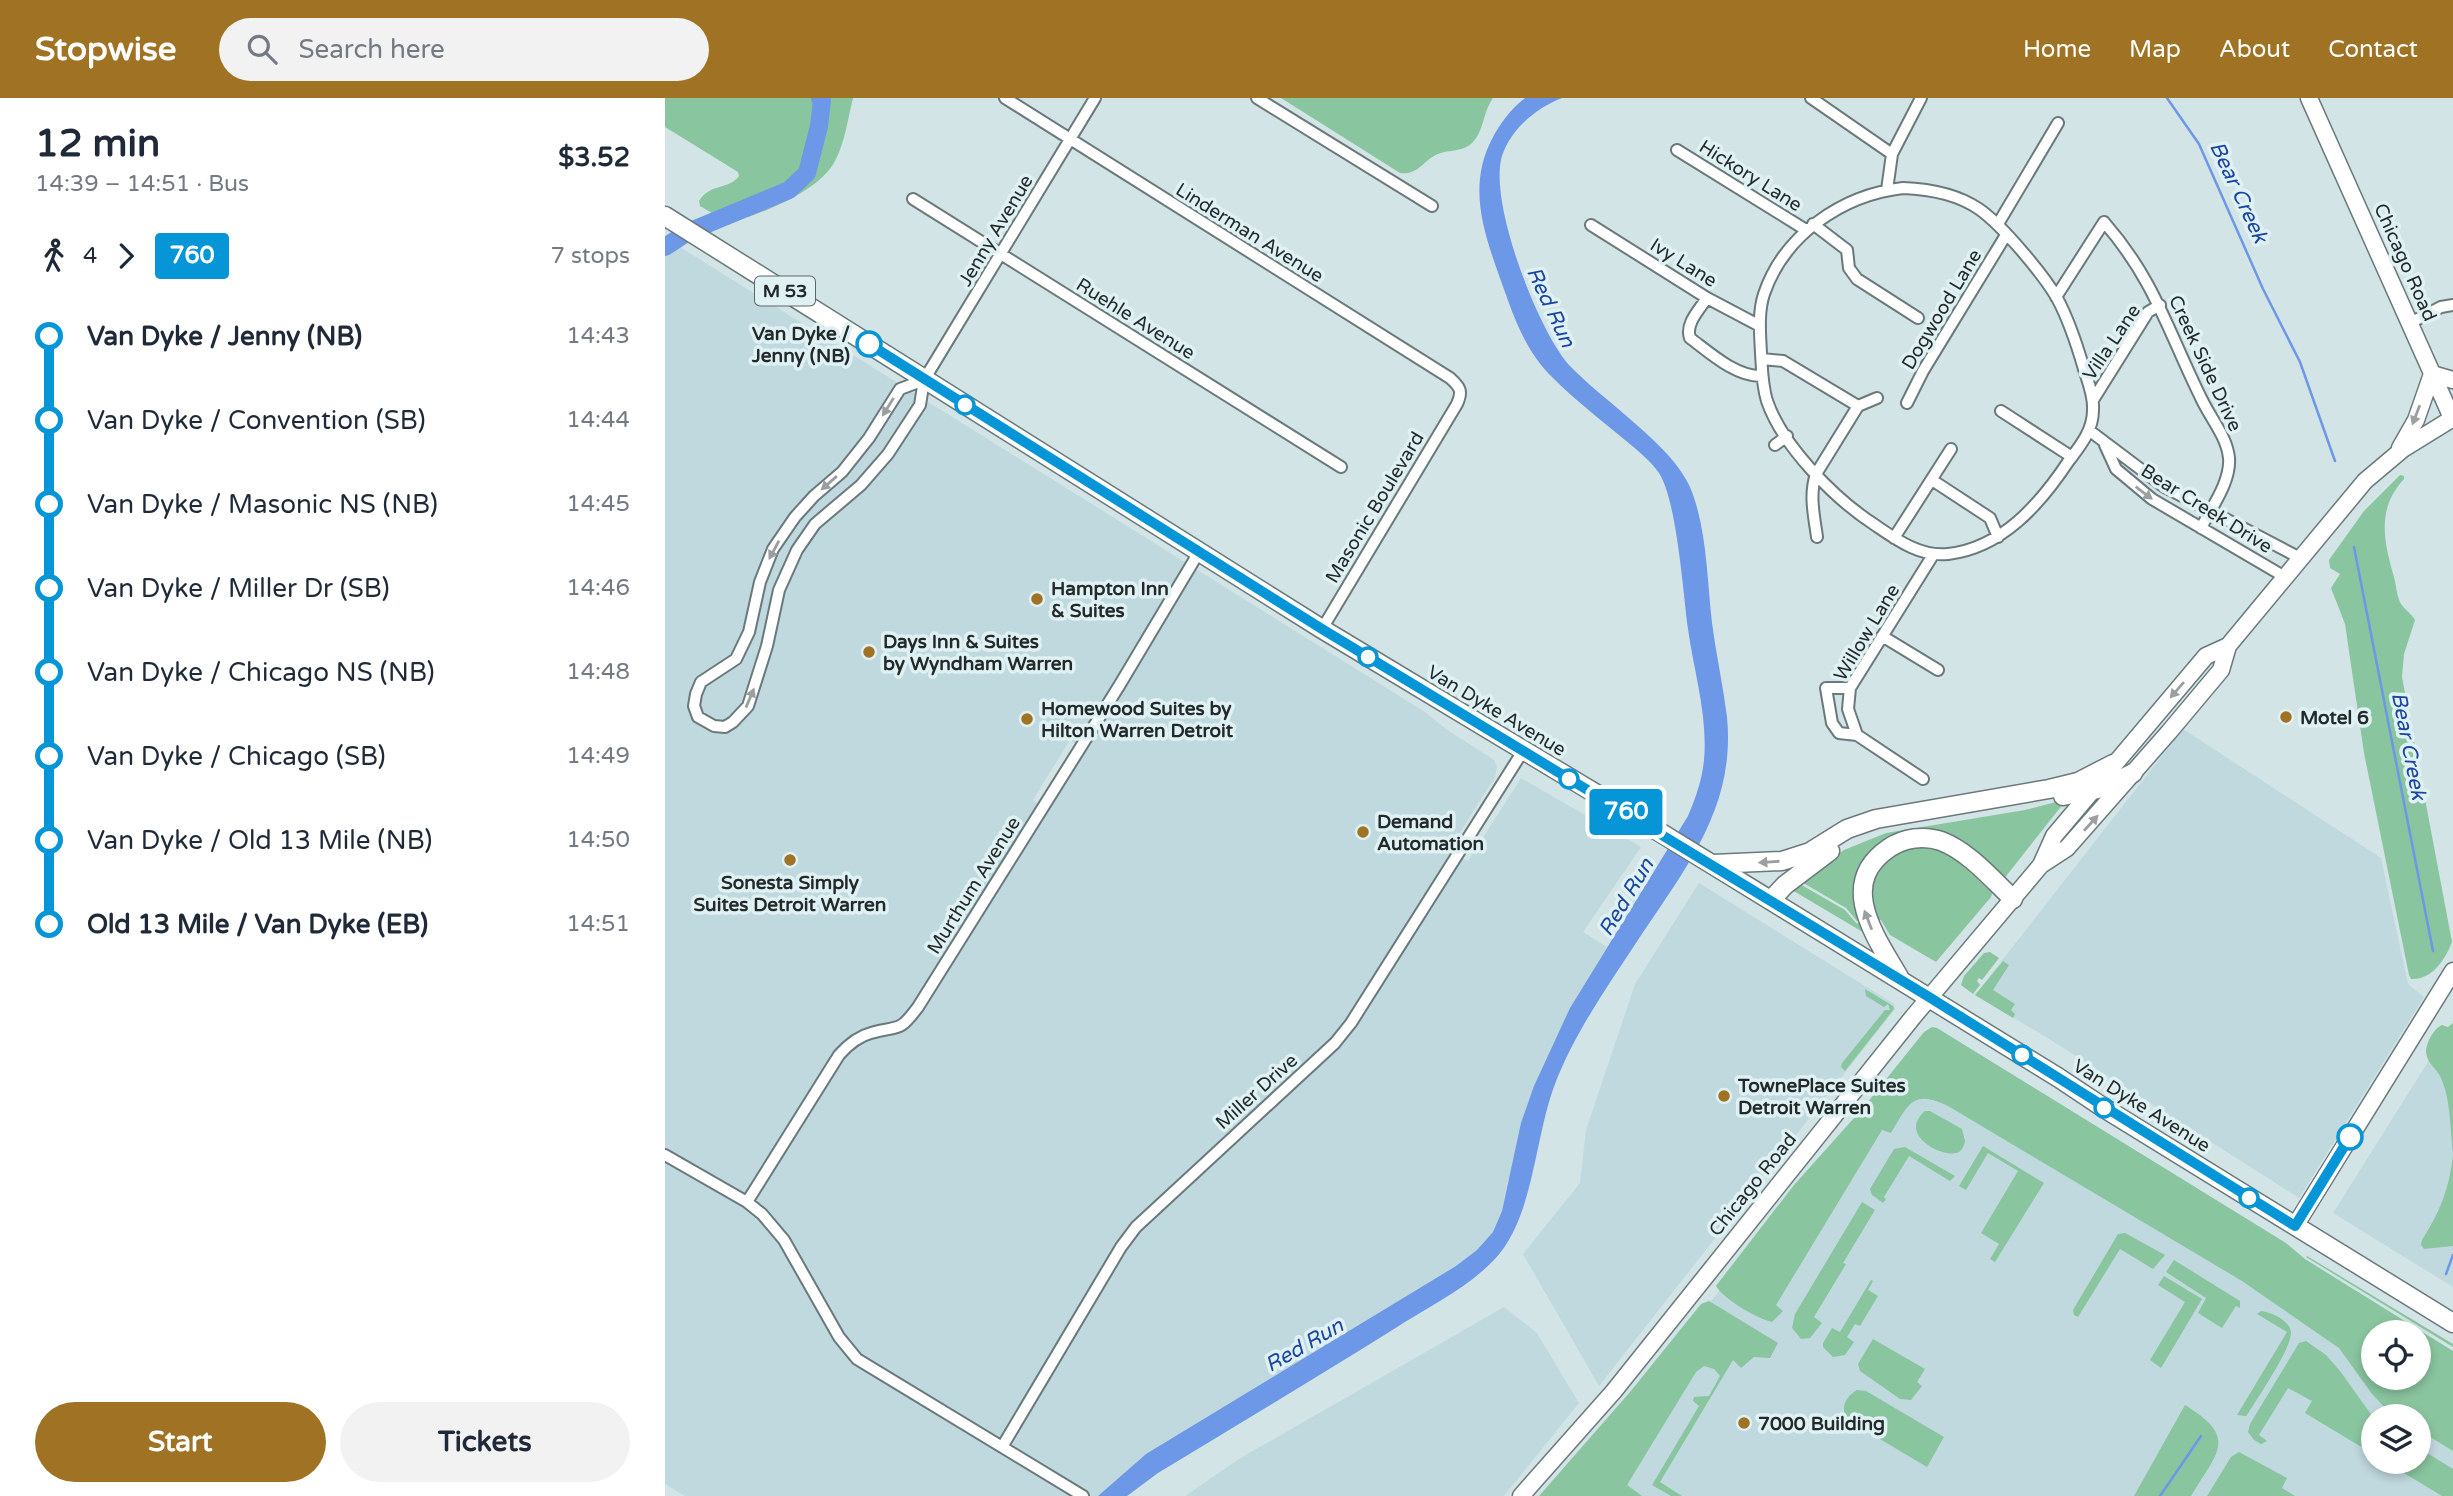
<!DOCTYPE html>
<html lang="en">
<head>
<meta charset="utf-8">
<style>
	:root { --surface:#fff; --page:#f2f2f3; --text:#1f2937; --muted:#747a83; --accent:#a07224 }
	body { margin:0; font-family:"Varela Round",sans-serif; background:var(--page); color:var(--text); height:100vh; display:flex; flex-direction:column; font-size:26px; white-space:nowrap }
	* { box-sizing:border-box; margin:0 }
	p { font-size:23px; color:var(--muted) }
	.icon { flex:none; width:38px; height:38px; fill:none; stroke:currentColor; stroke-width:2; stroke-linecap:round; stroke-linejoin:round }
	.map { position:relative; flex:1; overflow:hidden }
	.panel { display:flex; flex-direction:column; background:var(--surface); width:665px }
	.panel>* { flex:none }
	.badge { padding:0 14px; border-radius:5px; font-size:24px; line-height:46px }
	.buttons { position:absolute; left:1696px; top:1222px; display:grid; gap:14px }
	.buttons a { display:grid; place-items:center; width:70px; height:70px; border-radius:50%; background:var(--surface); box-shadow:0 4px 10px #0003; font-size:35px }
	.map>.badge { position:absolute; translate:-50% -50%; box-shadow:0 0 0 4px #fff }
	.legs { display:flex; align-items:center; gap:10px; height:77px; padding:0 35px; font-size:23px }
	.legs p { margin-inline-start:auto }
	.head { display:flex; align-items:center; justify-content:space-between; height:119px; padding:0 35px }
	h1 { font-size:38px; font-weight:700; line-height:52px }
	.cta { display:flex; gap:14px; margin-top:auto; padding:14px 35px }
	.cta a { flex:1; height:80px; border-radius:42px; background:var(--accent); color:#fff; font-size:28px; font-weight:700; line-height:80px; text-align:center }
	.cta a+a { background:var(--page); color:var(--text) }
	ul { padding:0 35px; list-style:none }
	li { display:flex; align-items:center; gap:24px; height:84px; font-size:26px }
	li i { display:grid; place-items:center; width:10px; height:100%; margin:0 9px; background:currentColor }
	li i::after { content:''; width:18px; height:18px; margin:-9px; border:5px solid; border-radius:50%; background:var(--surface) }
	li p { margin-inline-start:auto }
	li:first-child i { background:linear-gradient(#0000 50%,currentColor 0) }
	li:last-child i { background:linear-gradient(currentColor 50%,#0000 0) }
	header { display:flex; align-items:center; gap:42px; box-sizing:border-box; height:98px; padding:0 35px; background:var(--accent); color:#fff }
	header strong { font-size:33px }
	nav { display:flex; gap:38px; margin-inline-start:auto; font-size:24px }
	.search { width:490px; height:63px; background:var(--page); display:flex; align-items:center; gap:18px; box-sizing:border-box; padding:0 24px; border-radius:38px; color:var(--muted); font-size:26px }
	main { display:flex; flex:1; min-height:0 }
	.map>svg:first-child { display:block }
</style>
</head>
<body>
<header>
<strong>Stopwise</strong>
<div class="search"><svg class="icon" aria-label="search" viewBox="0 0 24 24"><circle cx="10" cy="10" r="6"/><path d="M15 15l6 6"/></svg>Search here</div>
<nav><a>Home</a><a>Map</a><a>About</a><a>Contact</a></nav>
</header>
<main>
<section class="panel">
<div class="head"><div><h1>12 min</h1><p>14:39 – 14:51 · Bus</p></div><b>$3.52</b></div>
<div class="legs"><svg class="icon" aria-label="walk" viewBox="0 0 24 24"><circle cx="13" cy="4" r="2"/><path d="M13 8l-2 6 4 7M11 14l-3 7M7 12l3-4h3l4 4"/></svg>4<svg class="icon" aria-label="forward" viewBox="0 0 24 24"><path d="M9 5l7 7-7 7"/></svg><b class="badge" style="background:#0696d7;color:#fff">760</b><p>7 stops</p></div>
<ul>
<li><i style="color:#0696d7"></i><b>Van Dyke / Jenny (NB)</b><p>14:43</p></li>
<li><i style="color:#0696d7"></i><span>Van Dyke / Convention (SB)</span><p>14:44</p></li>
<li><i style="color:#0696d7"></i><span>Van Dyke / Masonic NS (NB)</span><p>14:45</p></li>
<li><i style="color:#0696d7"></i><span>Van Dyke / Miller Dr (SB)</span><p>14:46</p></li>
<li><i style="color:#0696d7"></i><span>Van Dyke / Chicago NS (NB)</span><p>14:48</p></li>
<li><i style="color:#0696d7"></i><span>Van Dyke / Chicago (SB)</span><p>14:49</p></li>
<li><i style="color:#0696d7"></i><span>Van Dyke / Old 13 Mile (NB)</span><p>14:50</p></li>
<li><i style="color:#0696d7"></i><b>Old 13 Mile / Van Dyke (EB)</b><p>14:51</p></li>
</ul>
<div class="cta"><a>Start</a><a>Tickets</a></div>
</section>
<div class="map">
<svg width="1788" height="1398" viewBox="0 0 1788 1398">
	<rect width="100%" height="100%" fill="#d3e4e7"/>
	<path fill="#c0d9de" fill-rule="evenodd" d="M15 149 760 614 781 631 829 662 832 669 830 679 784 752 803 763 856 680 976 749 918 834 942 849 905 910 842 1086 837 1113 828 1134 812 1152 791 1168 481 1356 433 1398H20L0 1386V159ZM405 642 417 649 379 710 368 702Z
		M1518 631 1716 760 1743 886 1759 899 1634 1100 1381 939 1310 897Z
		M1034 785 1229 906 1230 911 934 1288 858 1156 915 1085 921 1032 970 886Z
		M1788 924V1189L1668 1115Z
		M1267 934 1788 1253V1398H891L1144 1080ZM1708 1234H1754V1279H1708ZM1708 1318H1754V1363H1708Z
		M839 1209 872 1235 914 1305 839 1398H520L574 1361Z"/>
	<path fill="#89c59f" fill-rule="evenodd" d="M0 0H188C183 20 180 44 170 63 154 94 96 116 64 125L35 108 34 103C45 85 64 92 74 78L73 74 0 29Z
		M616 0H828C818 14 819 32 808 44 797 55 785 51 773 56 758 62 753 78 735 75Z
		M1735 377 1739 378V381C1711 411 1719 444 1729 479 1731 487 1732 499 1736 506 1740 512 1746 515 1750 522L1739 556 1737 579 1787 844C1780 862 1767 882 1746 881L1744 877 1699 655 1680 526 1666 490 1675 476 1665 470 1664 462 1699 413Z
		M1402 701 1338 782 1298 751 1242 735 1190 795V807L1197 823H1192L1181 810 1135 783 1179 752 1221 735 1360 712Z
		M1246 748C1291 750 1297 763 1328 792L1326 799 1271 864 1225 837 1216 822 1210 821C1204 780 1206 766 1246 748Z
		M1133 785 1180 812 1191 825 1199 827 1201 836 1127 792Z
		M1325 854 1334 860 1317 882 1314 880 1312 883 1315 887 1308 896 1296 887 1299 878 1319 855Z
		M1338 863 1344 867 1328 892 1350 906 1346 912 1350 916 1348 920 1310 897Z
		M1200 891 1228 908 1229 911 1180 973 1176 969 1177 965 1220 912H1225L1223 906 1219 909 1201 898Z
		M1788 925V1055C1785 1031 1786 1000 1775 978 1770 969 1762 965 1761 954 1761 945 1769 930 1777 927L1783 929Z
		M1267 929 1272 930 1621 1145 1640 1161 1788 1253V1353L1754 1332V1318H1731L1723 1313 1707 1296 1674 1250 1577 1183 1283 1008C1247 991 1244 1006 1226 1035L1217 1032 1111 1207 1118 1213 1107 1224C1091 1220 1060 1202 1051 1188L1054 1184 1129 1087 1198 1010 1259 934ZM1708 1234H1754V1279H1708Z
		M1260 1013H1265L1297 1031 1300 1043C1299 1048 1297 1054 1291 1055 1277 1059 1232 1037 1260 1013Z
		M1318 1048 1379 1085 1330 1164 1325 1161 1334 1146 1316 1135 1353 1073 1323 1055 1301 1092 1294 1088Z
		M1240 1049 1290 1078 1285 1083 1244 1058 1219 1099 1221 1101 1218 1105 1207 1097 1205 1091 1229 1051Z
		M1788 1056V1148L1759 1151 1756 1147 1757 1142C1775 1114 1785 1089 1788 1056Z
		M1197 1104 1210 1112 1178 1165 1181 1166 1149 1219 1157 1225 1145 1240 1136 1241 1127 1230 1130 1216Z
		M1460 1135 1500 1157 1488 1171 1455 1151 1413 1219 1409 1217 1408 1212 1453 1136Z
		M1642 1158 1788 1246V1249L1641 1159Z
		M1509 1162 1575 1203V1210L1571 1208 1557 1230 1533 1215 1541 1200 1501 1174Z
		M1499 1178 1537 1201 1496 1270 1485 1262 1520 1204 1493 1187Z
		M1206 1182 1208 1183 1203 1192 1213 1198 1195 1228 1190 1226 1182 1239 1189 1244 1180 1257 1168 1259 1158 1249V1245L1167 1230 1175 1234Z
		M1044 1203 1113 1245 1105 1260 1089 1259 1076 1270 1068 1262 995 1384 1017 1398H1006L987 1387 1034 1308 1028 1303 1029 1299 1044 1298 1055 1278 1049 1271 1039 1268 1031 1274 962 1387 977 1398H874L965 1294 1036 1206Z
		M1596 1213C1606 1214 1626 1223 1626 1235 1626 1251 1593 1299 1584 1314L1581 1318 1572 1317 1622 1234 1592 1216Z
		M1208 1241 1260 1271 1252 1284 1257 1288 1246 1302 1235 1301 1195 1273 1193 1266Z
		M1641 1243 1661 1257 1675 1273 1708 1319V1356L1640 1315 1647 1303 1623 1290 1594 1337 1602 1343 1596 1346 1589 1342 1583 1334 1585 1326 1634 1245Z
		M1192 1292 1201 1293 1279 1339 1262 1369 1183 1322C1174 1311 1181 1298 1192 1292Z
		M1520 1307C1574 1340 1552 1354 1526 1398H1469Z
		M1754 1350 1788 1371V1398H1777L1719 1363H1754Z
		M1574 1354 1622 1380 1617 1390 1630 1398H1542L1566 1359Z"/>
	<path fill="#6d97e7" d="M860 0H897C871 10 846 31 837 58 823 104 873 232 904 267 938 303 1006 346 1025 389 1042 430 1042 481 1047 525 1051 556 1058 587 1062 619 1071 711 1019 772 971 845 942 889 909 936 890 986 869 1041 869 1122 828 1163 801 1191 761 1210 729 1231 651 1280 572 1327 493 1375L462 1398H433L481 1356 791 1168 812 1152 828 1134 837 1113 856 1025 869 988 905 910 1023 718C1031 699 1037 682 1039 662 1043 618 1029 574 1023 531 1018 495 1012 403 994 375 985 362 972 352 960 342 936 322 910 302 888 280 860 253 849 219 836 183 819 135 802 89 827 41 835 25 846 11 860 0Z"/>
	<g fill="none" stroke-linecap="round" stroke-linejoin="round">
		<path stroke="#6d97e7" stroke-width="2.5" d="M1502 0 1534 46 1598 191 1635 264 1670 363
			M1689 449 1768 853
			M1781 1176 1788 1157
			M1495 1398 1536 1338"/>
		<path stroke="#6d97e7" stroke-width="18" d="M0 149 23 134 124 92 142 75 154 28 157 3 155 0"/>
		<g stroke="#6a797b" stroke-width="14">
			<path id="street" d="M340 0 785 280C795 289 798 293 792 306L657 531
				M592 0 767 108
				M1146 0 1227 56
				M1012 52 1141 132
				M1238 90C1264 91 1292 96 1314 111 1337 127 1378 176 1392 200 1404 222 1412 247 1419 271 1423 284 1429 298 1428 312 1428 333 1415 348 1403 364 1375 406 1337 450 1283 456 1255 459 1232 442 1210 427 1170 401 1118 349 1102 303 1097 287 1097 271 1096 255 1095 235 1093 214 1099 196 1119 137 1177 97 1238 90Z
				M1222 92 1227 56 1256 0
				M248 101 676 369
				M1148 126 1182 152 1184 170 1192 181 1253 220
				M1333 126 1393 25
				M926 127 1042 200 1095 228
				M1391 199 1439 124C1490 182 1504 236 1537 302 1546 321 1562 339 1564 360 1566 384 1546 410 1536 430
				M1042 200C1034 212 1020 226 1025 240 1045 255 1071 279 1097 278
				M1745 225 1776 209 1788 207
				M1097 261 1118 263 1193 308
				M259 282 235 291 204 340 177 374 149 398 130 419 108 451 95 484 84 534 71 561 36 584 31 596 29 608 33 619 49 628 60 629 68 624 83 608 102 548 114 492 132 452 150 426 196 387 223 356 255 307 259 282 430 0
				M1428 302 1483 214 1495 207
				M1242 305 1258 273 1341 137
				M1193 308 1212 300
				M1336 313 1407 359
				M1425 333 1498 388 1635 460
				M1110 347 1122 338
				M1440 347 1451 371 1487 401 1620 479
				M1267 382 1325 420 1333 439
				M1152 439C1149 417 1144 397 1151 376L1193 308
				M1229 440 1286 351
				M1217 538 1273 572
				M1185 590H1161L1167 625 1174 635 1192 637
				M1258 681 1192 637 1183 611 1185 590 1268 457
				M0 1057 82 1104 97 1116 119 1142 174 1239 192 1261 418 1398
				M82 1104 174 957C182 948 194 938 206 935 234 927 233 936 253 909L454 588 534 454
				M337 1349 456 1149 471 1129 670 945 686 925 858 653"/>
		</g>
		<g stroke="#6a797b" stroke-width="19">
			<path id="secondary" d="M1644 0 1787 320
				M1767 276 1788 282
				M1735 350 1751 322 1767 276
				M1376 767 1402 750 1504 634 1556 572 1563 548
				M1630 1128 1788 873
				M856 1398 949 1293 1248 919 1376 767 1389 738 1541 558 1563 548 1700 383 1738 351 1788 320"/>
		</g>
		<g stroke="#6a797b" stroke-width="21">
			<path id="primary" d="M0 118 657 531 988 730 1394 980 1439 1010 1788 1225
				M1398 698 1438 690 1468 675
				M1048 766 1117 763 1145 754 1182 731 1211 721 1384 691 1413 684 1448 666
				M1106 802 1120 787 1165 753
				M1234 879C1211 839 1171 786 1224 750 1239 740 1259 737 1276 743 1303 753 1327 781 1348 801"/>
		</g>
		<use href="#street" stroke="#fff" stroke-width="10"/>
		<use href="#secondary" stroke="#fff" stroke-width="16"/>
		<use href="#primary" stroke="#fff" stroke-width="18"/>
	</g>
	<defs><path id="oneway-solid" d="M-6-.8H1V-3.2L6.5 0L1 3.2V.8H-6Z" transform="scale(1.75)"/></defs>
	<g fill="#9c9fa0">
		<use href="#oneway-solid" transform="translate(223 309) rotate(122)"/>
		<use href="#oneway-solid" transform="translate(1751 317) rotate(111)"/>
		<use href="#oneway-solid" transform="translate(164 385) rotate(139)"/>
		<use href="#oneway-solid" transform="translate(1479 395) rotate(37)"/>
		<use href="#oneway-solid" transform="translate(109 452) rotate(118)"/>
		<use href="#oneway-solid" transform="translate(1512 592) rotate(131)"/>
		<use href="#oneway-solid" transform="translate(85 600) rotate(-67)"/>
		<use href="#oneway-solid" transform="translate(1426 725) rotate(-48)"/>
		<use href="#oneway-solid" transform="translate(1104 764) rotate(176)"/>
		<use href="#oneway-solid" transform="translate(1203 822) rotate(-111)"/>
	</g>
	<g fill="none" stroke-linecap="round" stroke-linejoin="round">
		<g stroke="#fff" stroke-width="16">
			<path id="line-1" d="M204 246 657 531 1264 899 1630 1128 1685 1039"/>
		</g>
		<use href="#line-1" stroke="#0696d7" stroke-width="10"/>
	</g>
	<g fill="#fff" stroke="#0696d7" stroke-width="3.5">
		<circle cx="204" cy="246" r="12"/>
		<circle cx="300" cy="307" r="9"/>
		<circle cx="703" cy="559" r="9"/>
		<circle cx="904" cy="681" r="9"/>
		<circle cx="1357" cy="957" r="9"/>
		<circle cx="1439" cy="1010" r="9"/>
		<circle cx="1685" cy="1039" r="12"/>
		<circle cx="1584" cy="1100" r="9"/>
	</g>
	<g fill="#a07224" stroke="#e0f1f4" stroke-width="2.5">
		<circle cx="372" cy="501" r="7"/>
		<circle cx="204" cy="554" r="7"/>
		<circle cx="1621" cy="619" r="7"/>
		<circle cx="362" cy="621" r="7"/>
		<circle cx="698" cy="734" r="7"/>
		<circle cx="125" cy="762" r="7"/>
		<circle cx="1059" cy="998" r="7"/>
		<circle cx="1079" cy="1325" r="7"/>
	</g>
	<g text-anchor="middle" stroke-width="7" stroke-linejoin="round" paint-order="stroke">
		<rect fill="#e0f1f4" stroke="#5c6667" stroke-width="2" x="90" y="178.5" width="60" height="29" rx="5"/>
		<g font-size="18" font-weight="bold" fill="#232a2b">
			<text x="120" y="199">M 53</text>
		</g>
		<g font-size="19" fill="#232a2b" stroke="#e0f1f4">
			<text transform="translate(1086 77) rotate(32)" y="7">Hickory Lane</text>
			<text transform="translate(330 132) rotate(-59)" y="7">Jenny Avenue</text>
			<text transform="translate(585 134) rotate(32)" y="7">Linderman Avenue</text>
			<text transform="translate(1019 164) rotate(32)" y="7">Ivy Lane</text>
			<text transform="translate(1741 164) rotate(66)" y="7">Chicago Road</text>
			<text transform="translate(1276 211) rotate(-59)" y="7">Dogwood Lane</text>
			<text transform="translate(471 220) rotate(32)" y="7">Ruehle Avenue</text>
			<text transform="translate(1446 244) rotate(-56)" y="7">Villa Lane</text>
			<text transform="translate(1541 265) rotate(65)" y="7">Creek Side Drive</text>
			<text transform="translate(709 409) rotate(-59)" y="7">Masonic Boulevard</text>
			<text transform="translate(1542 410) rotate(32)" y="7">Bear Creek Drive</text>
			<text transform="translate(1201 534) rotate(-59)" y="7">Willow Lane</text>
			<text transform="translate(832 612) rotate(31)" y="7">Van Dyke Avenue</text>
			<text transform="translate(308 787) rotate(-58)" y="7">Murthum Avenue</text>
			<text transform="translate(591 993) rotate(-42)" y="7">Miller Drive</text>
			<text transform="translate(1477 1007) rotate(32)" y="7">Van Dyke Avenue</text>
			<text transform="translate(1087 1086) rotate(-51)" y="7">Chicago Road</text>
		</g>
		<g font-size="19" font-weight="bold" fill="#232a2b" stroke="#e0f1f4" text-anchor="end">
			<text x="185" y="242">Van Dyke /<tspan x="185" dy="22">Jenny (NB)</tspan></text>
		</g>
		<g font-size="19" font-weight="bold" fill="#232a2b" stroke="#e0f1f4" text-anchor="start">
			<text x="386" y="497">Hampton Inn<tspan x="386" dy="22">&amp; Suites</tspan></text>
			<text x="218" y="550">Days Inn &amp; Suites<tspan x="218" dy="22">by Wyndham Warren</tspan></text>
			<text x="376" y="617">Homewood Suites by<tspan x="376" dy="22">Hilton Warren Detroit</tspan></text>
			<text x="1635" y="626">Motel 6</text>
			<text x="712" y="730">Demand<tspan x="712" dy="22">Automation</tspan></text>
			<text x="125" y="791" text-anchor="middle">Sonesta Simply<tspan x="125" dy="22">Suites Detroit Warren</tspan></text>
			<text x="1073" y="994">TownePlace Suites<tspan x="1073" dy="22">Detroit Warren</tspan></text>
			<text x="1093" y="1332">7000 Building</text>
		</g>
		<g font-size="21" font-style="italic" fill="#1a46a3" stroke="#e0f1f4">
			<text transform="translate(1574 94) rotate(65)" y="7">Bear Creek</text>
			<text transform="translate(886 209) rotate(65)" y="7">Red Run</text>
			<text transform="translate(1744 648) rotate(79)" y="7">Bear Creek</text>
			<text transform="translate(961 799) rotate(-59)" y="7">Red Run</text>
			<text transform="translate(639 1247) rotate(-30)" y="7">Red Run</text>
		</g>
	</g>
</svg>
<div class="buttons">
<a><svg class="icon" aria-label="locate" viewBox="0 0 24 24"><circle cx="12" cy="12" r="6"/><path d="M12 2v4M12 18v4M2 12h4M18 12h4"/></svg></a>
<a><svg class="icon" aria-label="layers" viewBox="0 0 24 24"><path d="M12 4l9 5-9 5-9-5zM3 14l9 5 9-5"/></svg></a>
</div>
<b class="badge" style="left:961px;top:714px;background:#0696d7;color:#fff">760</b>
</div>
</main>
</body>
</html>
